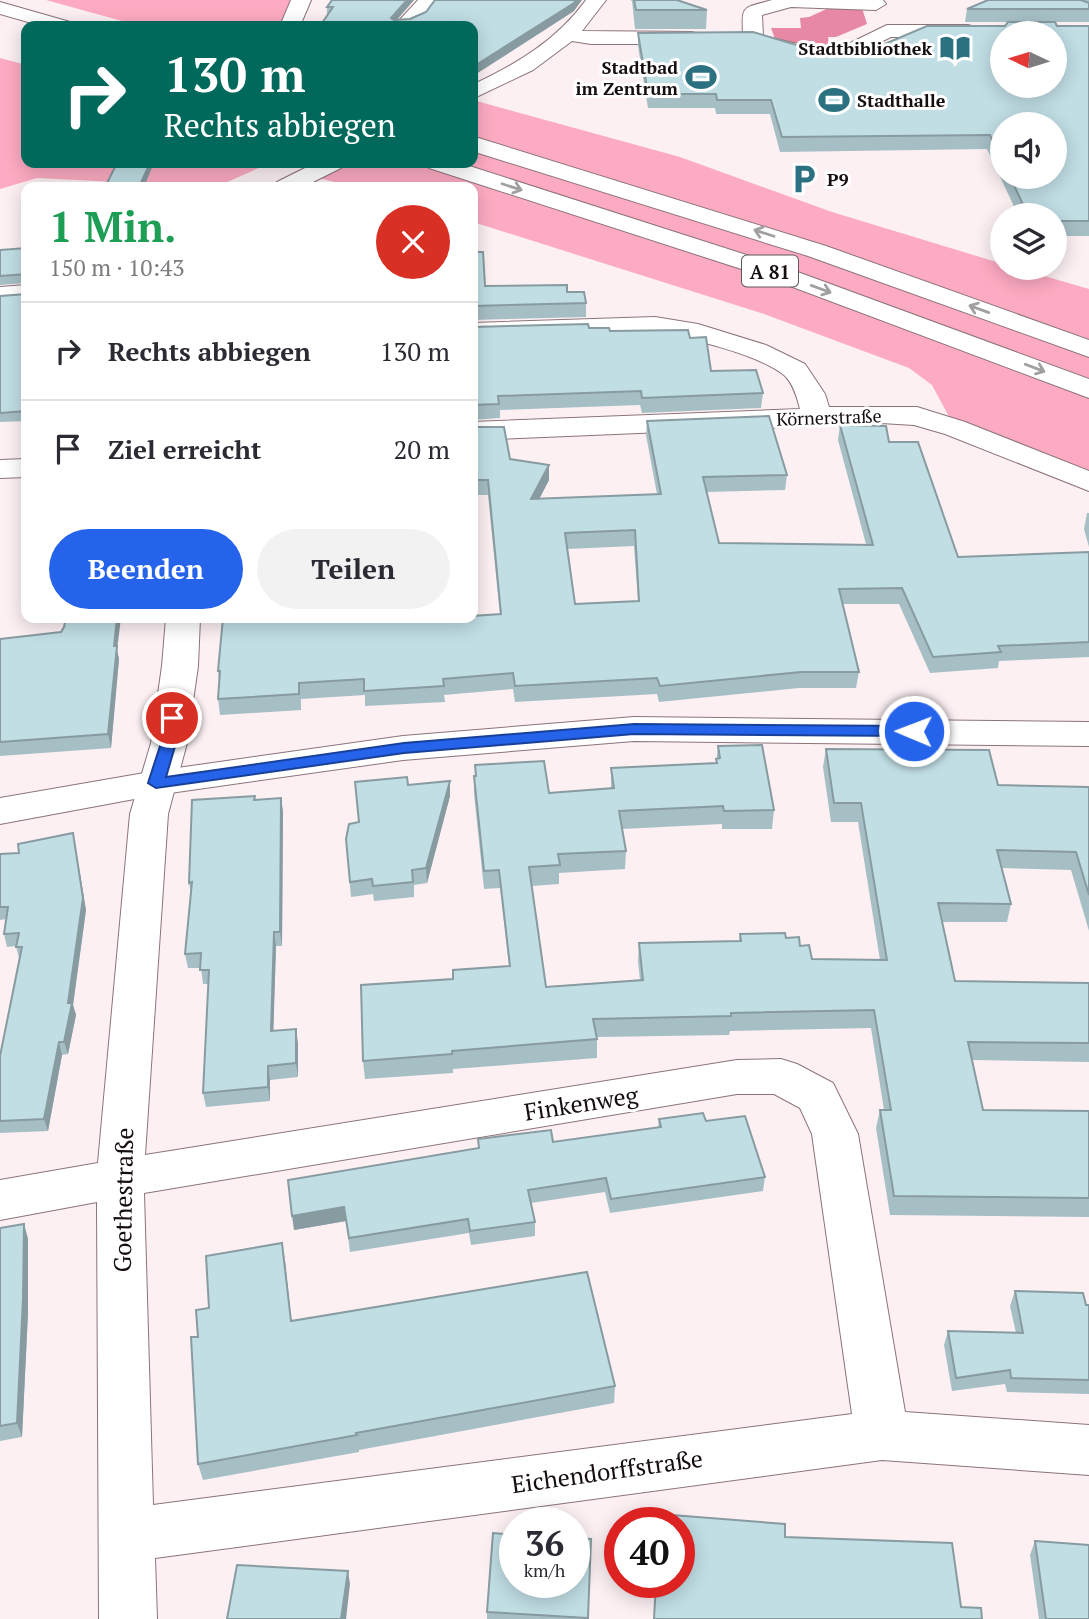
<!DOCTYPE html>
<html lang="de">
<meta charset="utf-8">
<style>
:root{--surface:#fff;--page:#f2f2f3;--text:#2b2b33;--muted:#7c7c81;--line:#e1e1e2;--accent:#2563eb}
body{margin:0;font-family:"PT Serif",serif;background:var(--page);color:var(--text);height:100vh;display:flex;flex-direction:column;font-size:26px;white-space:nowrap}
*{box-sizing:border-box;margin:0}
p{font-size:23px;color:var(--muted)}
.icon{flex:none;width:38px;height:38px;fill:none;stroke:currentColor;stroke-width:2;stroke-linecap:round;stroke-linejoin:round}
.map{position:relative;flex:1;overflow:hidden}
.side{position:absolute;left:21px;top:182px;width:457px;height:441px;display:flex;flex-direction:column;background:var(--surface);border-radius:14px;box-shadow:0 4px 18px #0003}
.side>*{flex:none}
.banner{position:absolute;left:21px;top:21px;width:457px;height:147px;border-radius:14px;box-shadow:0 4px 18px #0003;background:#00695c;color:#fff;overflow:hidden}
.needle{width:46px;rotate:274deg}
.buttons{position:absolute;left:990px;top:21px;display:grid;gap:14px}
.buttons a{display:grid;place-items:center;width:77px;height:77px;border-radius:50%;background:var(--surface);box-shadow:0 4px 18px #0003;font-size:35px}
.speed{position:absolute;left:499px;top:1507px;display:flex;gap:14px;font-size:35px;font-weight:700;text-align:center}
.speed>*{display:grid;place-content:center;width:91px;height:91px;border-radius:50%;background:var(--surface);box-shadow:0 4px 18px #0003;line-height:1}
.speed small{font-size:18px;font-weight:400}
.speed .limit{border:10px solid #d22;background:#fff;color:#111}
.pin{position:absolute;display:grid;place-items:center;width:60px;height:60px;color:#fff;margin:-30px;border:4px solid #fff;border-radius:50%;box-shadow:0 2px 7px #0007}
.me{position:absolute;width:77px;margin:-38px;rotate:271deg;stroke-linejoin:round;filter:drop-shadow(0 0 5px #0008)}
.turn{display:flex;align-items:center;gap:24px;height:147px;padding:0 28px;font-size:32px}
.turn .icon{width:91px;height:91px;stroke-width:2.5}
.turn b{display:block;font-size:49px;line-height:60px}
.round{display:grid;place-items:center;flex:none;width:74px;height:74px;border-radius:37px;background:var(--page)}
.head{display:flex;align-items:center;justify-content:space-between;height:119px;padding:0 28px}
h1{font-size:42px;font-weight:700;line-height:52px;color:#1e9e55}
.cta{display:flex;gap:14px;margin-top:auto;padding:14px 28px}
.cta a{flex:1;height:80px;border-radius:42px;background:var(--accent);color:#fff;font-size:28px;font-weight:700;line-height:80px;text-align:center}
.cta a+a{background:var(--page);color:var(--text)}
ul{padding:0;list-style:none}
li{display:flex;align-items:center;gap:21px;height:98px;padding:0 28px;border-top:2px solid var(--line)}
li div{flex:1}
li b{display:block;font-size:26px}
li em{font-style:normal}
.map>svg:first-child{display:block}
.green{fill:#fdabc2}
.water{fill:#e788a5}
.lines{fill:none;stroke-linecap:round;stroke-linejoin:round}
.street-casing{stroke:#8c737a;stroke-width:2}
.secondary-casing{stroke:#8c737a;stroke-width:2}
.highway-casing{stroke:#8c737a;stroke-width:2}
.street{fill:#fff;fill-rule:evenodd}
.secondary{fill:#fff;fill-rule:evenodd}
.highway{fill:#fff;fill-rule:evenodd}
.wall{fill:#a6bfc5;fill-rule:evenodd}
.shaded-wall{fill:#879ba0}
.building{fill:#c1dee5;stroke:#879ba0;stroke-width:2;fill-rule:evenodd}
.oneway{stroke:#a29fa0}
.route{fill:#2563eb;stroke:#184099;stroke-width:2}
.labels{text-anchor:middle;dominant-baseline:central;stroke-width:6;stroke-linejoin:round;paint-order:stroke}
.far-poi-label{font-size:18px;font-weight:bold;fill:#170e11;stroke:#fff;text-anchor:end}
.far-street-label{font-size:18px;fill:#170e11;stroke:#fff}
.shield{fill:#fff;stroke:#5d5658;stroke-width:2}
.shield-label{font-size:19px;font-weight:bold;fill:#170e11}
.near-street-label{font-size:24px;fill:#170e11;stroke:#fff}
</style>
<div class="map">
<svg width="1089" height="1619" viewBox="0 0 1089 1619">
<rect width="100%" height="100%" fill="#fcf0f3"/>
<path class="green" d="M46 0H301L290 26H140Z
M0 58 26 65V163H270L216 187 37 178 0 189Z
M473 100 680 157 832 212 1003 264V268H1017L1089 289V482L955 428 932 385 909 368 761 313 473 222 472 187H353L308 175 333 163H472Z"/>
<path class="water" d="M831 7 862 8 867 24 836 37H828L830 49H808L775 39 771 28H801L800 18 809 17Z"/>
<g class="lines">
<g class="street-casing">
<path id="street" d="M291 0H311L300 26H280Z
M418 0H438C424 23 421 26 394 26Z
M586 0H606L582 31 692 32 699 34 702 38 699 42 692 44H591L572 41 533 70 472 99V85C517 64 557 40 586 0Z
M772 0H883L886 4 876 10 791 7 762 15 763 36 802 45H846L887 25H968L975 27 978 31 975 35 968 37H891L850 57H802L758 46 743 37C742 4 741 9 772 0Z
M315 163H345L341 168 303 187H273L277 182Z
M26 285V301L0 303V287Z
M655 317 698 324 766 345 805 364 825 394 829 407H917L965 422 1089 471V491L945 434 914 425 881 423 472 440V422L800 409C797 397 793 383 784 375 755 353 690 338 655 333L472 339V323Z
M26 459V477L0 478V460Z
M166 618H200L198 666 187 743 168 814 145 1155 737 1060 781 1059 797 1064 833 1083 858 1134 905 1412 1089 1425V1475L882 1460 155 1558 157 1619H99L97 1202 0 1220V1180L98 1163 130 814 151 743 162 666ZM737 1094H774L800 1108 812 1134 852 1414 153 1505 144 1193Z"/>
</g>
<g class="secondary-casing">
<path id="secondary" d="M634 717 1089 722V746L634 741 403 760 156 795 0 824V798L156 771 403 736Z"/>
</g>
<g class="highway-casing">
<path id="highway" d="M0 2 70 22 73 26H42L0 14Z
M472 136 826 246 1089 340V357L808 256 472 151Z
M425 163H460L784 267 1089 379V398L766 277 429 168Z"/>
</g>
<use href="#street" class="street"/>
<use href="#secondary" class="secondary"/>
<use href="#highway" class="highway"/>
</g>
<path class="wall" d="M332 0H414L397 20 574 11 476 74 472 73V26L327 15V7Z
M630 0H689H677L707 10 706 29H635L632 1Z
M988 0H1089V22H1055L1057 26H1089V236H1055V215H1018L987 149 780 152 770 114H716L715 108H648L638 46V33L820 52H866L1005 26 1008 22H965L967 9ZM1003 124 1055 177H1003Z
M26 248V421L0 422V296L26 294V283L0 285V250Z
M472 252 485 286 567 292 586 303V317L472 320Z
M472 327 589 328 690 338 711 371 763 393 761 408 642 413 640 405 500 410V418L472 420Z
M647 421 787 475 785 490 706 492 719 543 866 544 838 440 840 425 889 442 958 557 1089 552V657L999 661 998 668 930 673 899 604H843L859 672 856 688H799L659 702 657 694 515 702 513 689 444 695 445 702 365 706V695L301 699V710L220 715 218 699 219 681 218 671 472 618 500 615 488 495H477L472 470V427L510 459 549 480 539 499 657 494 646 435ZM634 546 638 601 575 604 567 549Z
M26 487V513H25L23 503Z
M1087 513H1089V547L1084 529Z
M0 639 117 650 119 659 111 748 0 756Z
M718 746 774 810 772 829H722V824L622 829 626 851 625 869 559 873V884L532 886 546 987 640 980 638 961 639 943 739 941 740 934 786 938 800 946 812 959 880 960 858 822H831L823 767 826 749 998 785 1089 787V931L1071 870 1002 868 1011 904 1007 922H942L955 981 1089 983V1062L972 1060 983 1110 1089 1111V1217L890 1215 876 1128 880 1110H884L871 1028 730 1031 729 1035 597 1037V1058L453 1069V1073L365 1079 363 1061 453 979 509 966 500 888 484 889 474 794V776H476L475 765 549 793 611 788V768L716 763Z
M450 781V796L427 883 414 885V897L374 901 373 894 351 897 346 839 359 822 408 785Z
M255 796V800L281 798 283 812 282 946H276L273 1031 298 1043V1077L270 1080V1101L206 1107 203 1093 209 984H203L201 968H188L185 954 191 893 189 883Z
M73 833 86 910 73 1005 76 1015 68 1054 62 1055 48 1131 0 1133V1056L19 958 16 946 7 947 4 934 6 919 0 920V854L19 853Z
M659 1119 706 1121 765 1177 763 1191 610 1213 605 1192 531 1203 535 1222V1236L471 1245 469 1233 350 1252 346 1221 294 1230 478 1148V1139L553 1142 658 1128Z
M24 1224 28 1239V1313L22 1437 0 1441V1228Z
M285 1261 291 1321 615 1386 614 1403 359 1450V1452L203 1480 198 1464V1337L209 1308Z
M1015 1291 1089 1305V1394L1007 1392 1005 1384 952 1391 944 1345 948 1331 1016 1333 1010 1306Z
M591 1539 588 1619H487V1612Z
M1035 1541 1089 1619H1039L1030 1555Z"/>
<path class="shaded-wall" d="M407 0H414L391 26V18Z
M576 0H582L574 11 476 74V65Z
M150 163H154L144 187H139Z
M549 465V480L531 515V499Z
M117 618H121L117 650 119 659 111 748 108 734 114 646Z
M450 781V796L427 883 426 868Z
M281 798 283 812 282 946 280 932Z
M73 833 86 910 73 1005 76 1015 68 1054 64 1042Z
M274 932 276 946 273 1045 271 1031Z
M296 1029 298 1043V1077L296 1063Z
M59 1042 62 1055 48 1131 44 1119Z
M268 1066 270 1080V1101L268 1087Z
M344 1207 346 1221 294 1230 292 1216Z
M24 1224 28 1239V1313L22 1437 17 1423Z
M282 1243 285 1261 293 1338 291 1321Z
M348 1571 350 1584 346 1619H341Z"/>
<path class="building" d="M332 0H407L391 18 394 20 410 19 426 12 435 0H576L574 3 476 65H472V26H320L333 7H327Z
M634 0H677L707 10H636Z
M988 0H1081L1089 3V9H967Z
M1008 22H1055L1057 26H1089V221H1055V215H1028L1010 177H1055V124H1003V162L990 135 782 137 771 100H717L716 94H648L638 33 753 32 820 52H866L927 26H1005ZM1003 33H1055V86H1003Z
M117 163H150L139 187H105Z
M26 248V411L0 413V296L26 294V274L0 276V250Z
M472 252H483L485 286 567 285V292H584L586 303 472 306Z
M588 324 589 328H609L610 331 688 330 690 338 706 337 711 371 756 370 763 393 642 398 641 391 498 396 499 404 472 405V327Z
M769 416 787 475 703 477 719 543 873 545 840 425 886 426 889 442H918L958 557 1089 552V642L998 646 1001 652 933 657 902 588 839 589 859 672H801L660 686 657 678 515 686 513 673 443 679 444 686 364 691V679L299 683V694L218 699 220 671H218L223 618H472V616L501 614 488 480H476L472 458V427H504L510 459 549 465 531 499 661 494 647 421ZM635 530 639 601 575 604 565 533Z
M26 487V503H23Z
M66 618H117L114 646H117L108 734 0 742V639L61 632 64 627Z
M762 745 774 810 724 811 723 806 619 811 626 851 558 854 560 865 529 867 546 987 643 980 639 943 741 941 740 934 785 933 786 938 799 937 800 946 809 945 812 959 887 960 861 803H834L826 749 989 750 998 785 1089 787V895L1076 852 997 850 1011 904 938 903 955 981 1089 983V1043L968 1042 983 1110 1089 1111V1198L894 1196 880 1110H891L874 1010 731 1013V1016L593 1019 597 1039 452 1051V1054L363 1061 361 985 453 979V970L510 966 499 870 484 871 474 776H476L475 765 544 761 549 793 614 788 611 768 717 763 716 759 720 758 718 746Z
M407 777 408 785 450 781 426 868 412 870 413 882 373 886 372 879 350 882 346 839 349 824 359 822 355 782Z
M255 796 254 800 281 798 280 932H274L271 1031 296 1029V1063L268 1066V1087L203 1093 209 970H200L201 953 185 954 192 882 189 883 192 800Z
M73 833 83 898 68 1003H72L64 1042H59L44 1119 0 1121V1056L22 947H16L19 933 4 934 8 907H0V854L19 853 18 844Z
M703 1113 706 1121 745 1116 765 1177 611 1199 606 1178 528 1190 535 1222 470 1231 468 1219 349 1238 344 1207 292 1216 288 1180 479 1148 478 1139 551 1130 553 1142 661 1127 659 1119Z
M24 1224 23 1299 17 1423 0 1426V1228Z
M282 1243 291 1321 587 1272 615 1386 356 1433 357 1435 198 1464 191 1337H198L196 1310 209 1308 206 1256Z
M1015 1291 1083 1293 1086 1305H1089V1380L1011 1378 1010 1370 956 1378 948 1331 1023 1333Z
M659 1514 785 1524V1537L952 1543 961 1607 981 1608 982 1619H654L656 1582H679V1522H658Z
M493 1533 514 1535V1582H574V1538L591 1539 588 1618 487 1612Z
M1035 1541 1089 1545V1619H1046Z
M237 1565 348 1571 341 1619H227Z"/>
<defs><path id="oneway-shaft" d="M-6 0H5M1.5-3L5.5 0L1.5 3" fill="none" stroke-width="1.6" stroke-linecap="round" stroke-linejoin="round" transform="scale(1.75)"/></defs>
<g class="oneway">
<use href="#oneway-shaft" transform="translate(512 187) rotate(18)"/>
<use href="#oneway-shaft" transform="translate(764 233) rotate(-162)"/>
<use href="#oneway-shaft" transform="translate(821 289) rotate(20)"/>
<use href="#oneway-shaft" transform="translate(979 309) rotate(-160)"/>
<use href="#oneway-shaft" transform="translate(1035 368) rotate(21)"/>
</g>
<path class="route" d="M172 713 180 718 176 743 166 777 404 743 634 724 914 726 922 731 914 736 634 734 404 753 156 788 148 783 161 743 165 718Z"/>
<defs>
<g id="library-bare" transform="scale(2.415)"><path d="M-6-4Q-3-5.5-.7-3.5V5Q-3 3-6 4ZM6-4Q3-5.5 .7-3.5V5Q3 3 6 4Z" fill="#2b717f" stroke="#fff" stroke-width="2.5" paint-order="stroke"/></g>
<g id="stadium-bare" transform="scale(2.415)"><path d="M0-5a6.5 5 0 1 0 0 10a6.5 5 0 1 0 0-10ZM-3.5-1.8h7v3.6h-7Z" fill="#2b717f" stroke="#fff" stroke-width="2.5" paint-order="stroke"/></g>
<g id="parking-bare" transform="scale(2.415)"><path d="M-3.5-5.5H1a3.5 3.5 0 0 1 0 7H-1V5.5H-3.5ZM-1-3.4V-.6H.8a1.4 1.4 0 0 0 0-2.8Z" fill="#2b717f" stroke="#fff" stroke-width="2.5" paint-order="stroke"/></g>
</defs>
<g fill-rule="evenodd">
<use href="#library-bare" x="955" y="48"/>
<use href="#stadium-bare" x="701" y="77"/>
<use href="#stadium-bare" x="834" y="100"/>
<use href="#parking-bare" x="804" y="179"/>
</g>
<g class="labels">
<g class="far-poi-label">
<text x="932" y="48">Stadtbibliothek</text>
<text x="678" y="67">Stadtbad<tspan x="678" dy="21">im Zentrum</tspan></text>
<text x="857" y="100" text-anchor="start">Stadthalle</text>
<text x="827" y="179" text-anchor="start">P9</text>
</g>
<g class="far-street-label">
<text transform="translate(829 417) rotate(-2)">Körnerstraße</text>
</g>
<rect class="shield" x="742" y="255.5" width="56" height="31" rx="5"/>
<g class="shield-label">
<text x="770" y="271">A 81</text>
</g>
<g class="near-street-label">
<text transform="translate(581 1103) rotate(-9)">Finkenweg</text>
<text transform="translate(123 1200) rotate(-89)">Goethestraße</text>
<text transform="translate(607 1471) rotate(-8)">Eichendorffstraße</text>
</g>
</g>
</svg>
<div class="buttons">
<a><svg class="needle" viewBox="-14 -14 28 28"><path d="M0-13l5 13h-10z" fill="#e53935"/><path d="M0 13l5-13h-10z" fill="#7c7c81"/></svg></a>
<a><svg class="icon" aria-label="sound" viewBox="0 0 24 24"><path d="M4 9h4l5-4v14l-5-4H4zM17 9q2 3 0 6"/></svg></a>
<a><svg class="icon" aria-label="layers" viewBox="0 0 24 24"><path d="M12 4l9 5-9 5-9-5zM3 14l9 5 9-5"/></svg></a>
</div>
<div class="speed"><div>36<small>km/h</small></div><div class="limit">40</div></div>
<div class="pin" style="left:172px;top:718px;background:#d93025"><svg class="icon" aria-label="arrive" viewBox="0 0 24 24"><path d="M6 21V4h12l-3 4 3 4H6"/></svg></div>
<svg class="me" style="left:914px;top:731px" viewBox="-20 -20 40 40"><circle r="17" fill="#2563eb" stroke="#fff" stroke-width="3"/><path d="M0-11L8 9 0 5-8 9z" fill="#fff"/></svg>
<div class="banner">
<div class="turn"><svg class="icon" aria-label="right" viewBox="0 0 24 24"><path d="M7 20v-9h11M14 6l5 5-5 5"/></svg><div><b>130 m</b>Rechts abbiegen</div></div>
</div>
<section class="side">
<div class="head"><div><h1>1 Min.</h1><p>150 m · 10:43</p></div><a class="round" style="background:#d93025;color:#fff"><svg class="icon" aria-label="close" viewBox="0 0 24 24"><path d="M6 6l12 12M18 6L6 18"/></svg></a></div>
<ul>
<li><svg class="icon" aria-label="right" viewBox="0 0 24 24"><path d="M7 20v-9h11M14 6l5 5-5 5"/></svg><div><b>Rechts abbiegen</b></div><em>130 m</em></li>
<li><svg class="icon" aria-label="arrive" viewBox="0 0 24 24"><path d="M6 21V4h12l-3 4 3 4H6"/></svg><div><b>Ziel erreicht</b></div><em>20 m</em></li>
</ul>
<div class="cta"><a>Beenden</a><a>Teilen</a></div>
</section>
</div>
